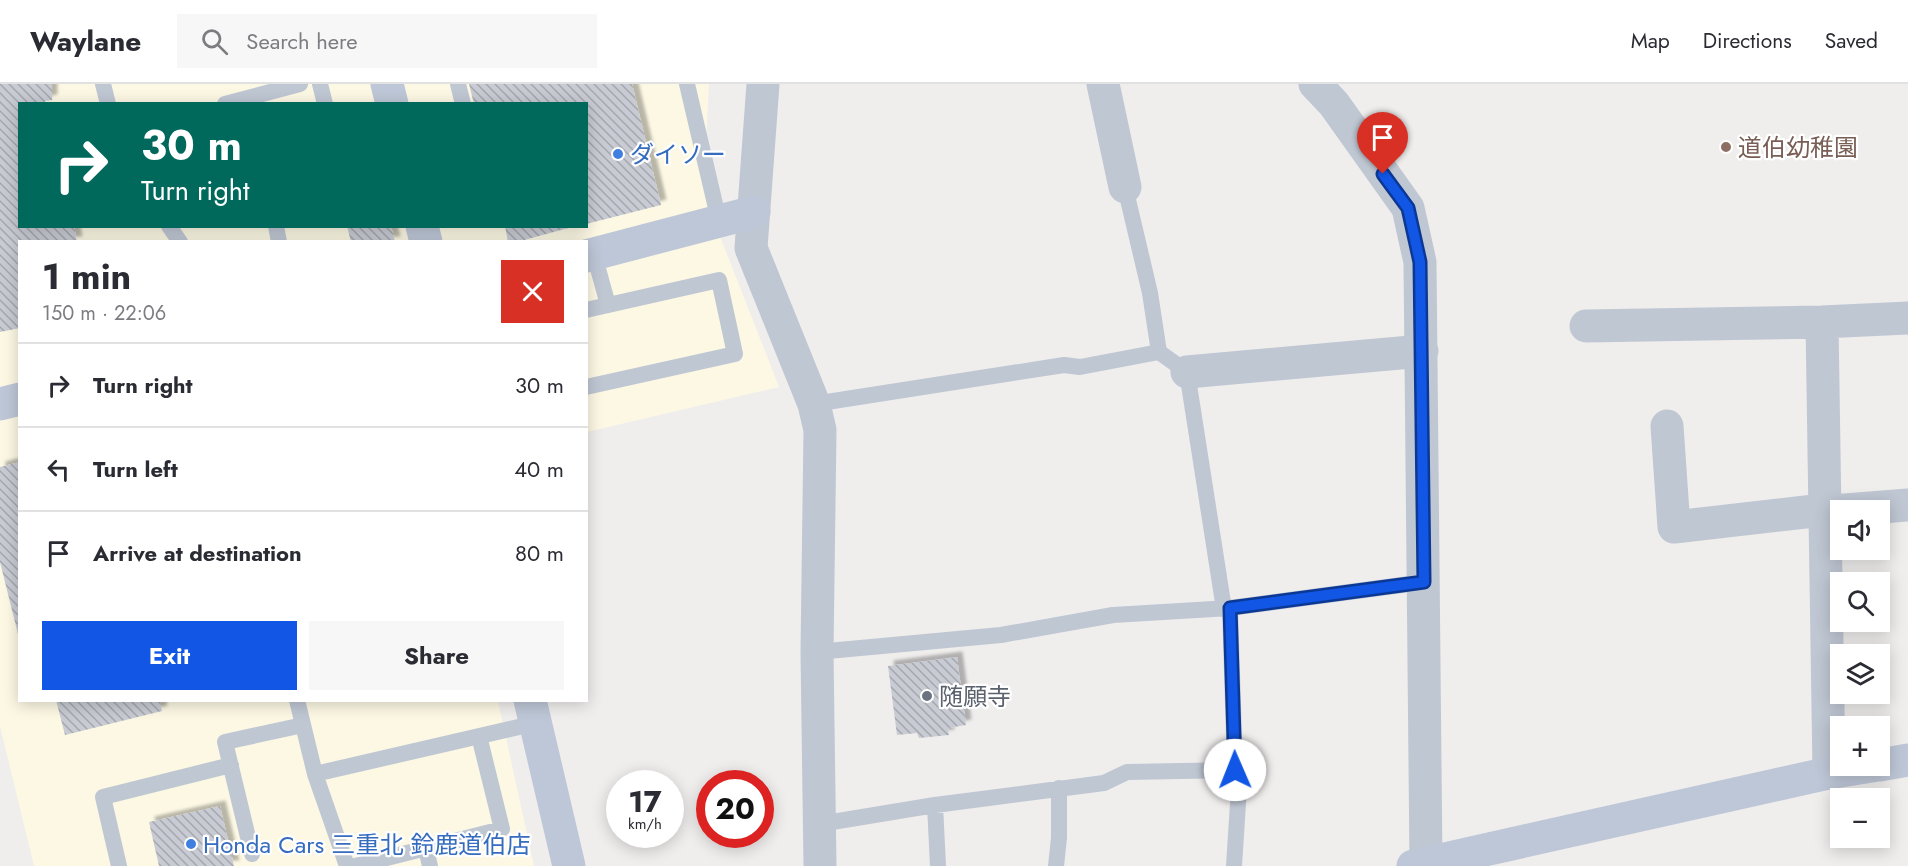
<!DOCTYPE html>
<meta charset="utf-8">
<style>
:root{--surface:#fff;--page:#f7f7f7;--text:#2b2b33;--muted:#7c7c81;--line:#e1e1e2;--accent:#1256e5}
body{margin:0;font-family:Jost,"Noto Sans JP",sans-serif;background:var(--page);color:var(--text);height:100vh;display:flex;flex-direction:column;font-size:22px;white-space:nowrap}
*{box-sizing:border-box;margin:0}
p{font-size:20px;color:var(--muted)}
.icon{flex:none;width:33px;height:33px;fill:none;stroke:currentColor;stroke-width:2;stroke-linecap:round;stroke-linejoin:round}
.map{position:relative;flex:1;overflow:hidden}
.details{position:absolute;left:18px;top:156px;width:570px;height:462px;display:flex;flex-direction:column;background:var(--surface);border-radius:0px;box-shadow:0 3px 15px #0003}
.details>*{flex:none}
.hud{position:absolute;left:18px;top:18px;width:570px;height:126px;border-radius:0px;box-shadow:0 3px 15px #0003;background:#00695c;color:#fff;overflow:hidden}
.tools{position:absolute;left:1830px;top:416px;display:grid;gap:12px}
.tools a{display:grid;place-items:center;width:60px;height:60px;border-radius:0px;background:var(--surface);box-shadow:0 3px 15px #0003;font-size:30px}
.speed{position:absolute;left:606px;top:686px;display:flex;gap:12px;font-size:30px;font-weight:700;text-align:center}
.speed>*{display:grid;place-content:center;width:78px;height:78px;border-radius:50%;background:var(--surface);box-shadow:0 3px 15px #0003;line-height:1}
.speed small{font-size:15px;font-weight:400}
.speed .limit{border:9px solid #d22;background:#fff;color:#111}
.pin{position:absolute;display:grid;place-items:center;width:51px;height:51px;color:#fff;margin:-62px -26px;border-radius:50% 50% 50% 0;rotate:-45deg;box-shadow:0 0 6px #0007}
.pin .icon{rotate:45deg}
.me{position:absolute;width:66px;margin:-33px;rotate:359deg;stroke-linejoin:round;filter:drop-shadow(0 0 4px #0008)}
.turn{display:flex;align-items:center;gap:21px;height:126px;padding:0 24px;font-size:27px}
.turn .icon{width:78px;height:78px;stroke-width:2.5}
.turn b{display:block;font-size:42px;line-height:51px}
.round{display:grid;place-items:center;flex:none;width:63px;height:63px;border-radius:0px;background:var(--page)}
.summary{display:flex;align-items:center;justify-content:space-between;height:102px;padding:0 24px}
h1{font-size:36px;font-weight:700;line-height:45px}
.button{display:flex;gap:12px;margin-top:auto;padding:12px 24px}
.button a{flex:1;height:69px;border-radius:0px;background:var(--accent);color:#fff;font-size:24px;font-weight:700;line-height:69px;text-align:center}
.button a+a{background:var(--page);color:var(--text)}
ul{padding:0;list-style:none}
li{display:flex;align-items:center;gap:18px;height:84px;padding:0 24px;border-top:2px solid var(--line)}
li div{flex:1}
li b{display:block;font-size:22px}
li em{font-style:normal}
header{display:flex;align-items:center;gap:36px;box-sizing:border-box;height:84px;padding:0 30px;background:var(--surface);border-bottom:2px solid var(--line)}
header strong{font-size:28px}
nav{display:flex;gap:33px;margin-inline-start:auto;font-size:21px}
.search{width:420px;height:54px;background:var(--page);display:flex;align-items:center;gap:15px;box-sizing:border-box;padding:0 21px;border-radius:0px;color:var(--muted);font-size:22px}
.map>svg:first-child{display:block}
.commercial{fill:#fcf8e4;fill-rule:evenodd}
.building{fill:url(#building-back-hatch);filter:url(#shadow)}
.lines{fill:none;stroke-linecap:round;stroke-linejoin:round}
.lane{stroke:#bfc7d3;stroke-width:16}
.street{stroke:#bfc7d3;stroke-width:33}
.secondary{stroke:#bec7d7;stroke-width:33}
.route-casing{stroke:#0c3895;stroke-width:15}
.route{stroke:#1256e5;stroke-width:10}
.education-dot{fill:#8d6e63;stroke:#fff;stroke-width:2}
.shop-dot{fill:#3f7fe0;stroke:#fff;stroke-width:2}
.worship-dot{fill:#6b7280;stroke:#fff;stroke-width:2}
.labels{text-anchor:middle;dominant-baseline:central;stroke-width:4.5;stroke-linejoin:round;paint-order:stroke}
.education-label{font-size:24px;fill:#785e54;stroke:#fff;text-anchor:start}
.shop-label{font-size:24px;fill:#366cbe;stroke:#fff;text-anchor:start}
.worship-label{font-size:24px;fill:#5b616d;stroke:#fff;text-anchor:start}
</style>
<header>
<strong>Waylane</strong>
<div class="search"><svg class="icon" aria-label="search" viewBox="0 0 24 24"><circle cx="10" cy="10" r="6"/><path d="M15 15l6 6"/></svg>Search here</div>
<nav><a>Map</a><a>Directions</a><a>Saved</a></nav>
</header>
<div class="map">
<svg width="1908" height="782" viewBox="0 0 1908 782">
<defs>
<pattern id="building-back-hatch" width="6" height="6" patternUnits="userSpaceOnUse" patternTransform="scale(1.5)"><rect width="6" height="6" fill="#c8cbd3"/><path d="M-1 5l2 2M0 0l6 6M5-1l2 2" fill="none" stroke="#a4a7ae"/></pattern>
<filter id="shadow"><feDropShadow dx="5.5" dy="-5.5" stdDeviation="1.5" flood-color="#0004"/></filter>
</defs>
<rect width="100%" height="100%" fill="#f0eded"/>
<path class="commercial" d="M0 0H709L704 98 716 142 779 303 587 348 586 158H20V616L498 617 534 782H34L0 642ZM20 20H586V142H20Z"/>
<path class="building" d="M0 0H52V16L45 17 46 20H20V142H74L77 158H20V244L0 248Z
M469 0H632L661 121 586 140V20H474Z
M347 142H391L395 158H351Z
M505 142H572V143L517 158H508Z
M20 378V554H19L0 478V383Z
M957 573 966 641 948 644 949 651 919 654 917 649 897 651 888 582Z
M56 616H160L162 627 65 651Z
M220 722 234 782H159L149 738Z"/>
<g class="lines">
<path class="lane" d="M103 0 108 20
M320 0 325 20
M458 0 463 20
M687 0 719 137
M225 20 300 0
M1125 103 1150 209 1159 268 1187 288 1224 525
M169 142 180 158
M276 142 279 158
M594 170 608 221
M586 226 719 196 735 270 586 303
M814 320 1064 281 1080 283 1159 268
M1230 524 1235 686 1240 688 1234 782
M817 568 1001 551 1113 531 1230 524 1424 498
M297 616 315 690 347 782
M315 690 536 639
M935 721 938 782
M820 740 935 721 1104 699 1127 688 1235 686
M426 765 430 782
M252 770 225 658 303 641
M119 782 103 713 231 681
M355 782 502 745 479 652
M1056 782 1059 754V704"/>
<path class="street" d="M763 0 751 164 814 320 820 346 817 568 820 782
M1103 0 1125 103
M1315 0 1334 20 1408 124 1420 178 1426 780
M1822 238 1829 689
M1586 242 1822 238 1908 234
M1187 288 1422 267
M1667 342 1674 443 1814 427 1840 426
M1845 426 1908 421"/>
<path class="secondary" d="M387 0 392 20
M422 142 426 158
M586 172 754 128
M0 320 20 315
M530 616 569 782
M1880 681 1908 676
M1413 782 1829 689 1878 681"/>
</g>
<g class="lines">
<g class="route-casing">
<path id="route" d="M1235 686 1230 524 1424 498 1420 178 1408 124 1383 90"/>
</g>
<use href="#route" class="route"/>
</g>
<circle class="education-dot" cx="1726" cy="63" r="6"/>
<g class="shop-dot">
<circle cx="618" cy="70" r="6"/>
<circle cx="191" cy="760" r="6"/>
</g>
<circle class="worship-dot" cx="927" cy="612" r="6"/>
<g class="labels">
<g class="education-label">
<text x="1738" y="63">道伯幼稚園</text>
</g>
<g class="shop-label">
<text x="630" y="70">ダイソー</text>
<text x="203" y="760">Honda Cars 三重北 鈴鹿道伯店</text>
</g>
<g class="worship-label">
<text x="939" y="612">随願寺</text>
</g>
</g>
</svg>
<div class="tools">
<a><svg class="icon" aria-label="sound" viewBox="0 0 24 24"><path d="M4 9h4l5-4v14l-5-4H4zM17 9q2 3 0 6"/></svg></a>
<a><svg class="icon" aria-label="search" viewBox="0 0 24 24"><circle cx="10" cy="10" r="6"/><path d="M15 15l6 6"/></svg></a>
<a><svg class="icon" aria-label="layers" viewBox="0 0 24 24"><path d="M12 4l9 5-9 5-9-5zM3 14l9 5 9-5"/></svg></a>
<a>+</a>
<a>−</a>
</div>
<div class="speed"><div>17<small>km/h</small></div><div class="limit">20</div></div>
<div class="pin" style="left:1383px;top:90px;background:#d93025"><svg class="icon" aria-label="arrive" viewBox="0 0 24 24"><path d="M6 21V4h12l-3 4 3 4H6"/></svg></div>
<svg class="me" style="left:1235px;top:686px" viewBox="-20 -20 40 40"><circle r="19" fill="#fff"/><path d="M0-13L10 11 0 6-10 11z" fill="#1256e5"/></svg>
<div class="hud">
<div class="turn"><svg class="icon" aria-label="right" viewBox="0 0 24 24"><path d="M7 20v-9h11M14 6l5 5-5 5"/></svg><div><b>30 m</b>Turn right</div></div>
</div>
<section class="details">
<div class="summary"><div><h1>1 min</h1><p>150 m · 22:06</p></div><a class="round" style="background:#d93025;color:#fff"><svg class="icon" aria-label="close" viewBox="0 0 24 24"><path d="M6 6l12 12M18 6L6 18"/></svg></a></div>
<ul>
<li><svg class="icon" aria-label="right" viewBox="0 0 24 24"><path d="M7 20v-9h11M14 6l5 5-5 5"/></svg><div><b>Turn right</b></div><em>30 m</em></li>
<li><svg class="icon" aria-label="left" viewBox="0 0 24 24"><path d="M17 20v-9H6M10 6l-5 5 5 5"/></svg><div><b>Turn left</b></div><em>40 m</em></li>
<li><svg class="icon" aria-label="arrive" viewBox="0 0 24 24"><path d="M6 21V4h12l-3 4 3 4H6"/></svg><div><b>Arrive at destination</b></div><em>80 m</em></li>
</ul>
<div class="button"><a>Exit</a><a>Share</a></div>
</section>
</div>
